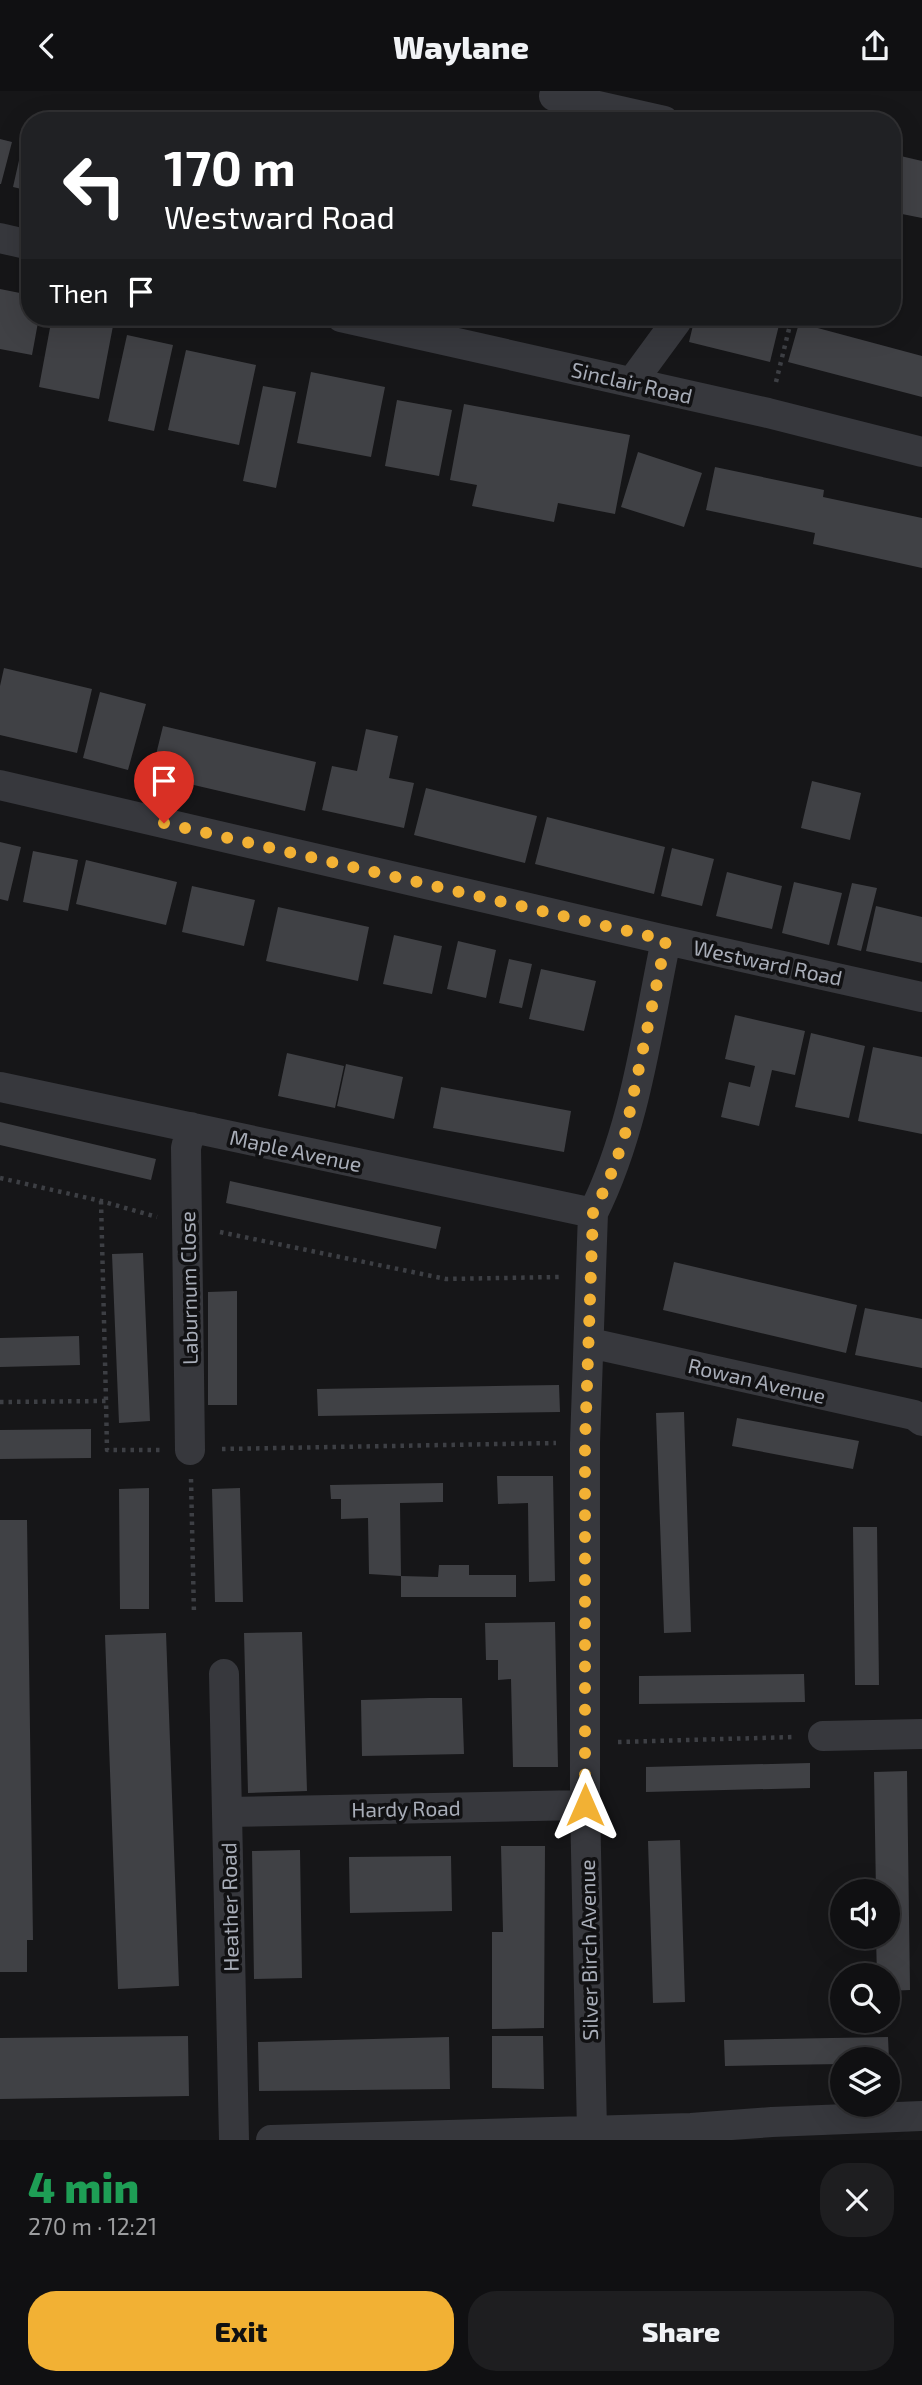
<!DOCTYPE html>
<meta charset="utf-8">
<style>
:root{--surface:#101012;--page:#1e1e20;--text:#f1f3f6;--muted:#9c9d9f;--line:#303032;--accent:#f2b134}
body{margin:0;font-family:"Exo 2",sans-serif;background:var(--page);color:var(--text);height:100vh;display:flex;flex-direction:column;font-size:26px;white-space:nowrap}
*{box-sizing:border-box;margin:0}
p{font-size:23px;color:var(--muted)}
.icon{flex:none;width:38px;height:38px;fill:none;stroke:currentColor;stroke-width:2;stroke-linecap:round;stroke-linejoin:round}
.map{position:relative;height:2049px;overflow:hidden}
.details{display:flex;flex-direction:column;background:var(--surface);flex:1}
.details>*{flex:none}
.top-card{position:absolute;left:21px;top:21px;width:880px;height:214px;border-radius:28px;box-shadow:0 7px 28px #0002,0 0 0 2px var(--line);background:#202124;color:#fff;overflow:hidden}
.tools{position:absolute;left:830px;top:1788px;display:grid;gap:14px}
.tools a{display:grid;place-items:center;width:70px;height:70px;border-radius:50%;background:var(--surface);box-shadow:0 7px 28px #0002,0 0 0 2px var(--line);font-size:35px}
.pin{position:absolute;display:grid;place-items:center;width:60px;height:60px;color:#fff;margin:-72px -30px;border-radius:50% 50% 50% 0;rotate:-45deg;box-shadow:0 0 7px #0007}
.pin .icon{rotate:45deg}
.me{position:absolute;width:77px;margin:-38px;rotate:0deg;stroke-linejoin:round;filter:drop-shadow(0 0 5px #0008)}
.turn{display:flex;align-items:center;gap:24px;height:147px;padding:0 28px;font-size:32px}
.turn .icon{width:91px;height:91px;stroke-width:2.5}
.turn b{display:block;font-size:49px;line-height:60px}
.then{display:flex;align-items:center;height:66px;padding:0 28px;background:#0003;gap:14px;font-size:26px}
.round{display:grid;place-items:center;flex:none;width:74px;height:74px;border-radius:28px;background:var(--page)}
.head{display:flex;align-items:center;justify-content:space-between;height:119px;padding:0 28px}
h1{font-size:42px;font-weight:800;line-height:52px;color:#1e9e55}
.primary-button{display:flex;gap:14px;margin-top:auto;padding:14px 28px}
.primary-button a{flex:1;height:80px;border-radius:28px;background:var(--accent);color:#111;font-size:28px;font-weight:800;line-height:80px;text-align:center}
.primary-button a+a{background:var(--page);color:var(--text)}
header{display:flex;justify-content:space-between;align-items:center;height:91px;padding:0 28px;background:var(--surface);font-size:32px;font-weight:800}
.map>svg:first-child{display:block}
.building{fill:#404145}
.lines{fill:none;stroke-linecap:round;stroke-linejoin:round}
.path{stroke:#3d3f44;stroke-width:4.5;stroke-dasharray:3.5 5;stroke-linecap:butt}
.street{stroke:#37383d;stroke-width:30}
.route{stroke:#f2b134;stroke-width:12;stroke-dasharray:0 21.6}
.labels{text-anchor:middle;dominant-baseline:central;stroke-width:7;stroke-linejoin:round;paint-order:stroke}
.street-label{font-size:21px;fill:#a8adb8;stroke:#111113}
</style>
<header><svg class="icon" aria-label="back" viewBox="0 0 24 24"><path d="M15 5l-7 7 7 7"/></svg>Waylane<svg class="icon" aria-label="share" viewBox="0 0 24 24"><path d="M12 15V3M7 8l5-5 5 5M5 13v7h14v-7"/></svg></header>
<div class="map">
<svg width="922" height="2049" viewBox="0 0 922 2049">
<rect width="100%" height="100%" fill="#161618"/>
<path class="building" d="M27 34H30V100L13 96Z
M0 48 12 51 1 93H0Z
M892 63 922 70V127L892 121Z
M0 198 30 204V226H39L32 264 0 258Z
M52 226H66L113 235 99 308 39 296Z
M589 226H627L625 234Z
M695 226H770L769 232 779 234 770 271 689 251Z
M799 232 922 265V306L788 271Z
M127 244 173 254 154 340 108 330Z
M186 259 256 274 239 354 168 339Z
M311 281 385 296 371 366 297 352Z
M263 295 296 301 276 397 243 390Z
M397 309 452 319 439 385 385 375Z
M464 313 630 344 615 423 558 412 554 431 472 415 477 394 450 389Z
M638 361 702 382 684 436 621 416Z
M715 376 824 399 823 406 922 427V477L813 453 815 442 706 419Z
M4 577 92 598 77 662 0 644V595Z
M100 601 146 613 128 679 83 667Z
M163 635 316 671 305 720 151 684Z
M366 638 398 645 389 687 414 692 404 737 322 719 332 675 357 680Z
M812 690 861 702 850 749 801 737Z
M426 697 537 725 525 772 414 744Z
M547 726 665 756 654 803 535 773Z
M0 751 21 756 8 810 0 808Z
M672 757 714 768 702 815 661 805Z
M33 760 78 769 68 820 23 811Z
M86 769 177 791 166 834 76 813Z
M727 781 782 795 772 838 716 825Z
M794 791 842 802 829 854 782 842Z
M852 792 877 797 861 860 837 854Z
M192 795 255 809 244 855 182 841Z
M876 815 922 826V872L866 860Z
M278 816 369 836 358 890 266 870Z
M394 844 442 855 432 903 383 893Z
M458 850 496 859 486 907 447 898Z
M509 868 532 873 522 917 499 912Z
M541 878 596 890 584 940 529 928Z
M735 924 805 940 795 984 772 979 759 1035 721 1026 729 991 750 996 755 975 725 968Z
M811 942 865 955 849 1027 795 1016Z
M873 956 922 966V1043L858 1030Z
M287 962 344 975 335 1017 278 1005Z
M346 973 403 986 394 1028 337 1015Z
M441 996 571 1020 564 1061 433 1037Z
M0 1031 156 1068 151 1089 0 1054Z
M230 1090 441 1136 436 1158 226 1112Z
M143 1162 150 1330 119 1332 112 1163Z
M674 1171 857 1214 846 1262 663 1219Z
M237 1200V1314H208V1201Z
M865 1217 922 1228V1277L855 1264Z
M79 1245 80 1274 0 1276V1247Z
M559 1294 560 1321 318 1325 317 1298Z
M684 1321 691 1541 664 1542 656 1322Z
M737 1327 859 1350 853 1378 732 1355Z
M91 1338V1367L0 1368V1339Z
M497 1385H553L555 1490 529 1491 528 1412 498 1413Z
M443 1392V1411L400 1412 401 1485 369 1483 368 1427 341 1428V1408H331L330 1394Z
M149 1397V1518H120L119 1398Z
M240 1397 243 1511H215L212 1398Z
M0 1429H27L33 1849H27V1881H0Z
M853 1436H877L879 1594H855Z
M439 1474H469V1484H516V1506H401V1485L438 1486Z
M555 1531 558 1676H513L511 1588 498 1589V1569H486L485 1532Z
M302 1541 307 1700 248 1702 244 1542Z
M166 1542 179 1895 118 1898 105 1544Z
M804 1583 805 1611 639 1613V1585Z
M429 1607H462L464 1663 362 1665 361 1609Z
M810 1672V1697L646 1701V1676Z
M907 1680 910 1899 887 1900V1885H877L876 1846H887V1801H876L874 1681Z
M680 1749 685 1911 653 1912 648 1750Z
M501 1755H545L544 1937 492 1938V1841H503Z
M300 1759 302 1887 254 1888 252 1760Z
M451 1765 452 1820 350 1822 349 1766Z
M188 1945 189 2005 0 2008V1947Z
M492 1945H543L544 1998 492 1997Z
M449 1946 450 1998 259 2000 258 1951Z
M888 1946 889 1969H842V1973L725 1975 724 1949Z"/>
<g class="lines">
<path class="path" d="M776 291 790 234
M0 1087 101 1110 157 1126
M101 1110 106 1310
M220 1141 446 1188 559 1186
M0 1311 106 1310 107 1359H160
M222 1358 556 1352
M191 1388 194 1524
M618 1651 794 1646"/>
<path class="street" d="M554 5 664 30
M0 147 30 154
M341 226 768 322 922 361
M632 291 676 231 678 226
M0 694 666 849 922 906
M0 996 593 1122
M590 1252 914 1324 922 1330
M190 1359 186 1057 191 1036
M224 1583 234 2049
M823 1645 922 1643
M227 1721 585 1714
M592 2040 585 1714V1352L593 1122C635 1038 647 940 666 849
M271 2049 691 2037 772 2031 922 2025"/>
</g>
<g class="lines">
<path class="route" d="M164 732 666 849 624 1048 608 1091 593 1122 585 1352V1714"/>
</g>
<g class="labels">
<g class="street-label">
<text transform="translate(632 291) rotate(13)">Sinclair Road</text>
<text transform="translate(768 871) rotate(12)">Westward Road</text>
<text transform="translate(296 1059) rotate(12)">Maple Avenue</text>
<text transform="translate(188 1197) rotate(-91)">Laburnum Close</text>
<text transform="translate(757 1289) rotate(13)">Rowan Avenue</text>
<text transform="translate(406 1717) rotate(-1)">Hardy Road</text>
<text transform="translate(229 1816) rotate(-91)">Heather Road</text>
<text transform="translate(588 1859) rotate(-91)">Silver Birch Avenue</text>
</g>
</g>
</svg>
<div class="tools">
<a><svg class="icon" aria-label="sound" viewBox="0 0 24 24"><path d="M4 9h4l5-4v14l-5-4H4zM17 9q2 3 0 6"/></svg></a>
<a><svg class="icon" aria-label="search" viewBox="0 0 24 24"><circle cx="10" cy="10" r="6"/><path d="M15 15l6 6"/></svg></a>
<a><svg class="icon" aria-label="layers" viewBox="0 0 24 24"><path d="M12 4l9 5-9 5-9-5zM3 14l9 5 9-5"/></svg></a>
</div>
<div class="pin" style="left:164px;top:732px;background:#d93025"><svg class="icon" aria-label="arrive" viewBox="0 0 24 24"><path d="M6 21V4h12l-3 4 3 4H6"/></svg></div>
<svg class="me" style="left:585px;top:1714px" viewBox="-20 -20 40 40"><path d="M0-17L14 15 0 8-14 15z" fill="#f2b134" stroke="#fff" stroke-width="4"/></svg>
<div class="top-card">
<div class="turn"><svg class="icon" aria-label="left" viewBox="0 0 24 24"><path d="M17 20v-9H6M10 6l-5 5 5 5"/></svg><div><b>170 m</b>Westward Road</div></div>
<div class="then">Then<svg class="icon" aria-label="arrive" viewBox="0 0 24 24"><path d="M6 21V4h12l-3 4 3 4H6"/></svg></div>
</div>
</div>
<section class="details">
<div class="head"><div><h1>4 min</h1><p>270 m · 12:21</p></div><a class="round"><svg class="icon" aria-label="close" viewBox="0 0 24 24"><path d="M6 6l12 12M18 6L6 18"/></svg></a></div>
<div class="primary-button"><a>Exit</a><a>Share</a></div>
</section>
